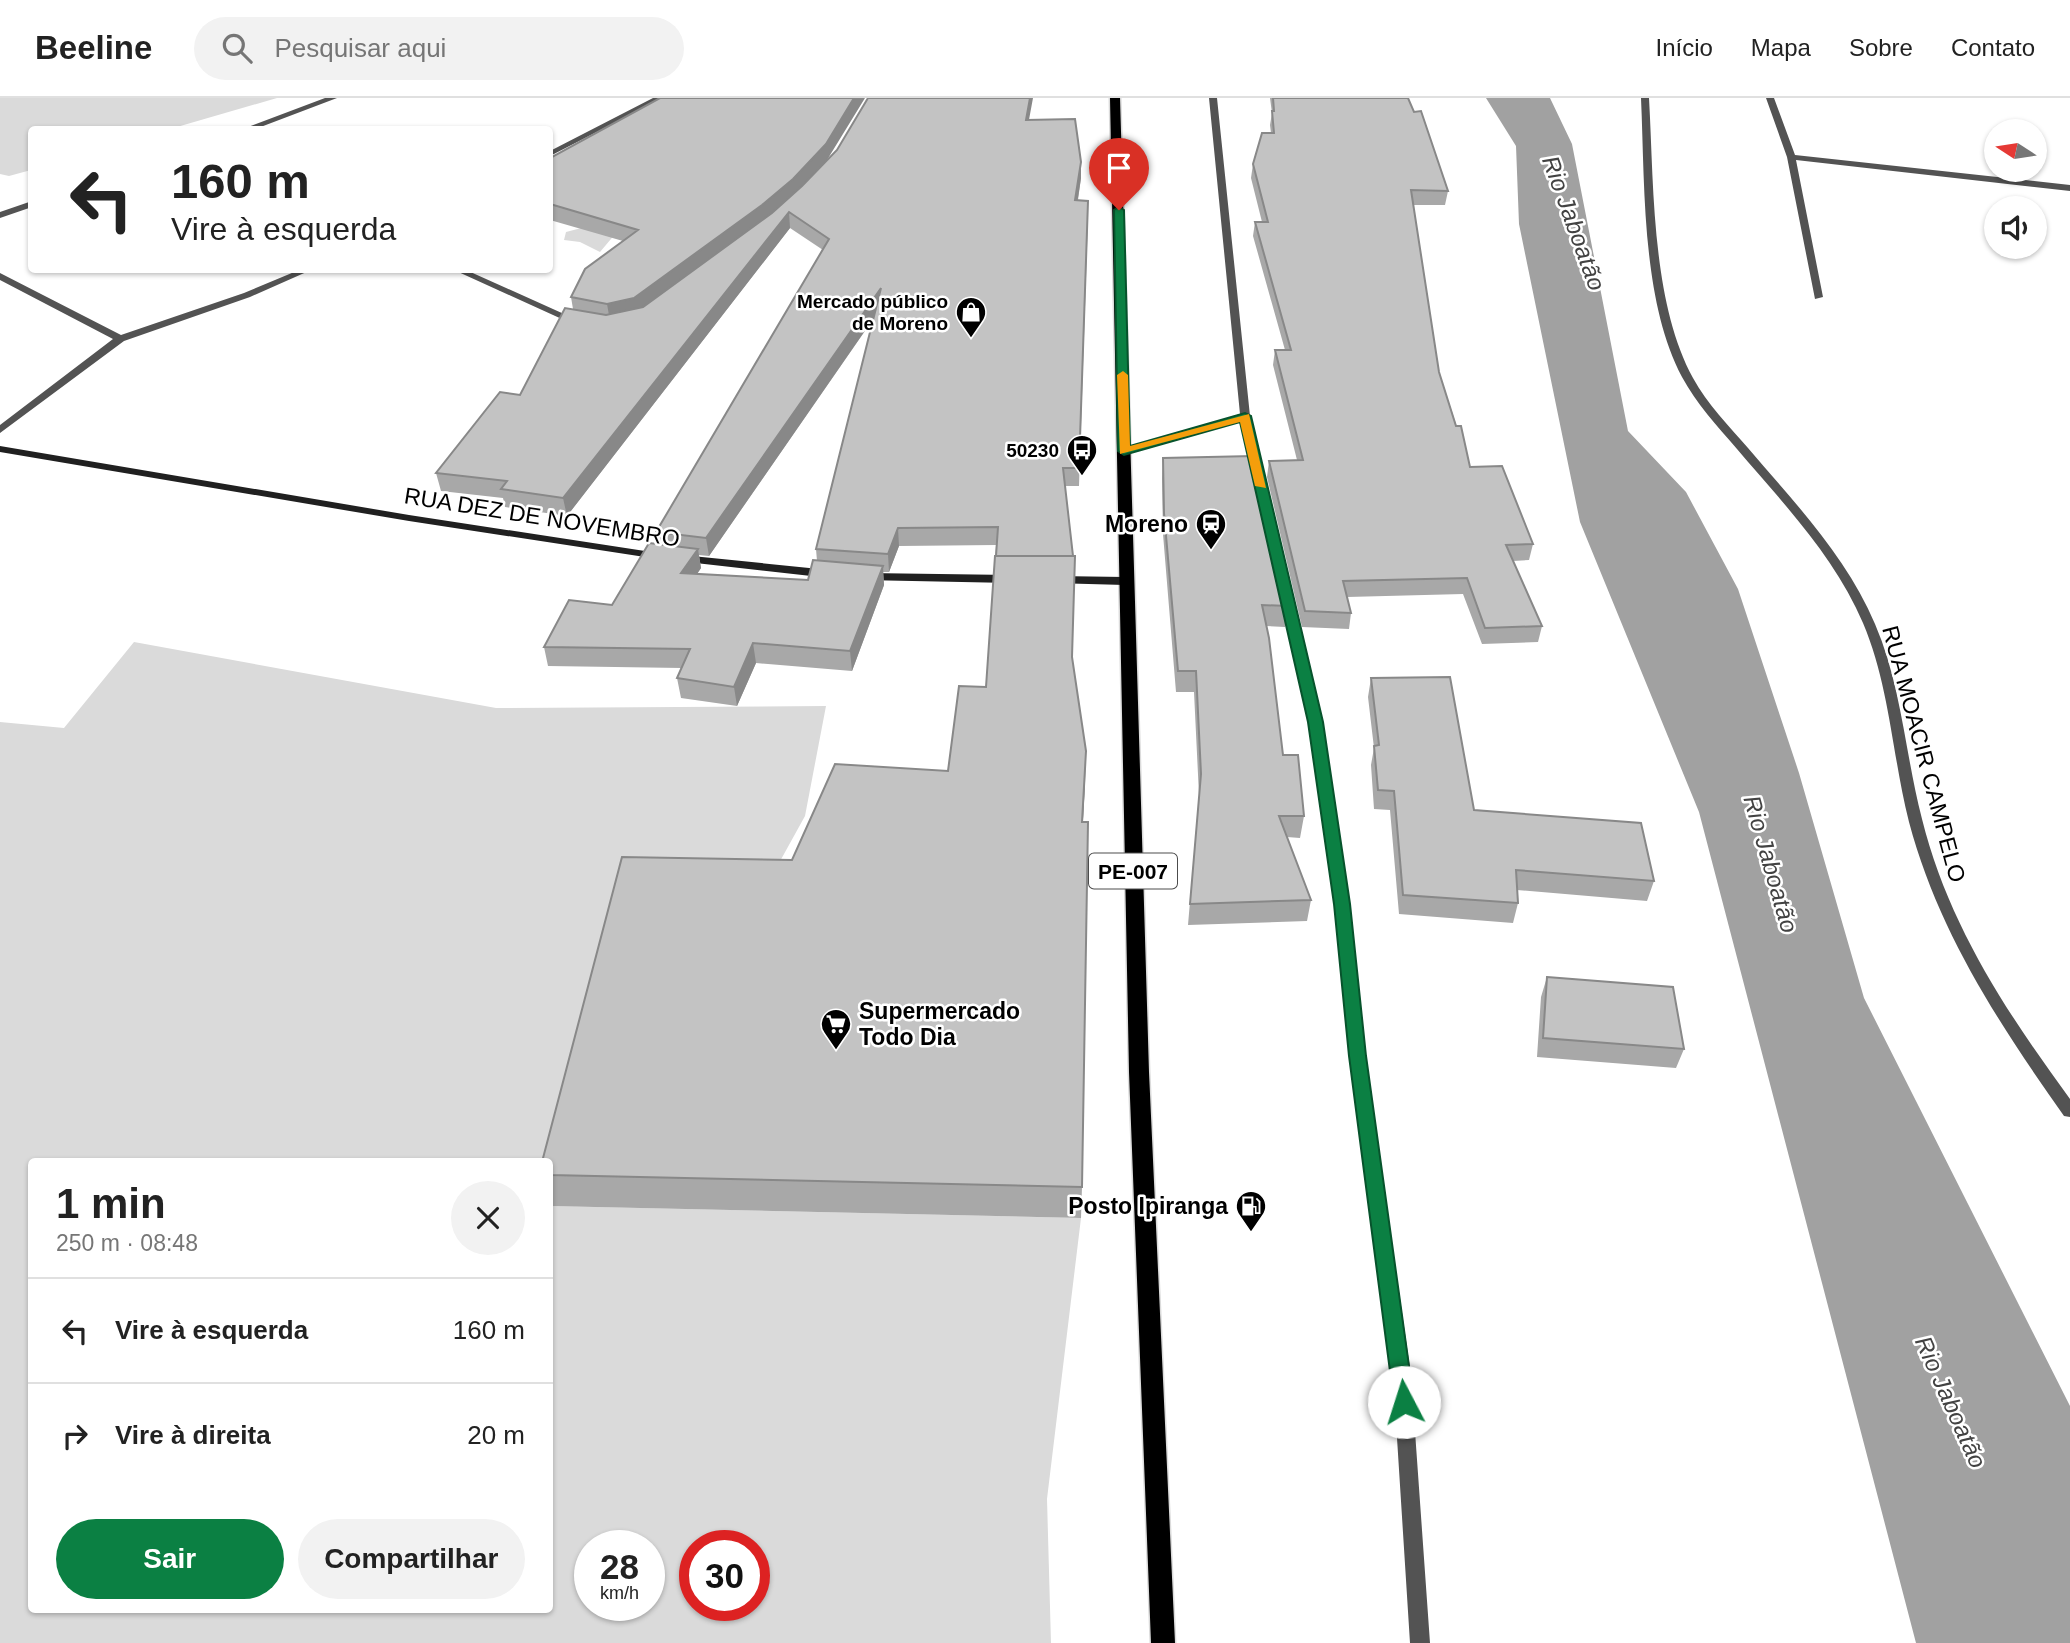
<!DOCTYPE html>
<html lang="pt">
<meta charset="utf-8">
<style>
:root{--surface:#fff;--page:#f2f2f2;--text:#222;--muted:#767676;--line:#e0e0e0;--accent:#0b8043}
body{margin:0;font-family:Helvetica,sans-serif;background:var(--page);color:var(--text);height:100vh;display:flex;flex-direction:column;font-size:26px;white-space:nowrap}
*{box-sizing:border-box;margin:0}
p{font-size:23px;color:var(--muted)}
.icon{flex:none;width:38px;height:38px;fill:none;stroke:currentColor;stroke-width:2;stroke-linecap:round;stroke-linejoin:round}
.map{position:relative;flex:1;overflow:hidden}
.side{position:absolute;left:28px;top:1060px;width:525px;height:455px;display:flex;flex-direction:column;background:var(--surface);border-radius:7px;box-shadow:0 2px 5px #0004}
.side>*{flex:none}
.hud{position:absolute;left:28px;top:28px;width:525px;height:147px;border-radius:7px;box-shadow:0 2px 5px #0004;background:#fff;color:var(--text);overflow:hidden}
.needle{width:46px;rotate:282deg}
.fabs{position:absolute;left:1984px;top:21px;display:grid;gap:14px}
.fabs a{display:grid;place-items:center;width:63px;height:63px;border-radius:50%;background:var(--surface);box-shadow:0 2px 5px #0004;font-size:35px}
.speed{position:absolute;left:574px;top:1432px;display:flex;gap:14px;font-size:35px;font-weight:700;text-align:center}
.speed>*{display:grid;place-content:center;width:91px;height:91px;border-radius:50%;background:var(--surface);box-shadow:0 2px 5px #0004;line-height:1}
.speed small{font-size:18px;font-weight:400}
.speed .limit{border:10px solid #d22;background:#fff;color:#111}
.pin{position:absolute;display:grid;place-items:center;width:60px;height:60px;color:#fff;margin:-72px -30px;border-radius:50% 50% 50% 0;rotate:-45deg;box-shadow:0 0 7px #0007}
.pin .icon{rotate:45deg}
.me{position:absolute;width:77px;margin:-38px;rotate:355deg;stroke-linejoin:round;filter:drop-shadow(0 0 5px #0008)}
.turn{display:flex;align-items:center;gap:24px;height:147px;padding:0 28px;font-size:32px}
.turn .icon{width:91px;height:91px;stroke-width:2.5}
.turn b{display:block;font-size:49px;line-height:60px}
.round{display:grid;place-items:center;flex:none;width:74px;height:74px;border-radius:37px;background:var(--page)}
.summary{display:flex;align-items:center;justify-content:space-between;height:119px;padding:0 28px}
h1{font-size:42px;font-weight:600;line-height:52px}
.action{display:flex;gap:14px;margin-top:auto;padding:14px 28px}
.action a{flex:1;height:80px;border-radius:42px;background:var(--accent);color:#fff;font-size:28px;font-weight:600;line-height:80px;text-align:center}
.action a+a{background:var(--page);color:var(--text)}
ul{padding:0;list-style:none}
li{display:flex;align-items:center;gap:21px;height:105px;padding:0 28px;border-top:2px solid var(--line)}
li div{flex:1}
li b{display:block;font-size:26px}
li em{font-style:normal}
header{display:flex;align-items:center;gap:42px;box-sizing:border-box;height:98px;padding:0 35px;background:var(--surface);border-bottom:2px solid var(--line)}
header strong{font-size:33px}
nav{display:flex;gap:38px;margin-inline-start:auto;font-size:24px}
.search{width:490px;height:63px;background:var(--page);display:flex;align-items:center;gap:18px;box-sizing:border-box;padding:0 24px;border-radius:38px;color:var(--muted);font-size:26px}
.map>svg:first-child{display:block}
.green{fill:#dadada;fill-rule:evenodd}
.water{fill:#a1a1a1}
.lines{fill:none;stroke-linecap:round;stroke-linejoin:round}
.primary-casing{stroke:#dbdbdb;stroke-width:3}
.street{fill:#535353;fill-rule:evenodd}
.secondary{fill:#202020;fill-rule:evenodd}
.primary{fill:#000;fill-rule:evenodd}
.wall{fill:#a8a8a8;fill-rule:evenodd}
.shaded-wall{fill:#888}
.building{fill:#c3c3c3;stroke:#888;stroke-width:2}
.route{fill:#0b8043;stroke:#07532c;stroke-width:2}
.slow{fill:#f59e0b}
.labels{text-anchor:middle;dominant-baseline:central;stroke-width:5;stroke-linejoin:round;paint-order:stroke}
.far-poi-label{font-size:19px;font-weight:bold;fill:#000;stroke:#fff;text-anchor:end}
.shield{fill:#fff;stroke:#4c4c4c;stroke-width:2}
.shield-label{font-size:21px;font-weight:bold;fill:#000}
.street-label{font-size:23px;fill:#000;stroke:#fff}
.poi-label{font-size:23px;font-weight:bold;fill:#000;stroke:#fff;text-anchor:end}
.water-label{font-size:24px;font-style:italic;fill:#424242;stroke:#fff}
</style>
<header>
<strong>Beeline</strong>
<div class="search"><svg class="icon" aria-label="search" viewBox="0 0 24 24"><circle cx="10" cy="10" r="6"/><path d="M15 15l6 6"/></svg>Pesquisar aqui</div>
<nav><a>Início</a><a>Mapa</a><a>Sobre</a><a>Contato</a></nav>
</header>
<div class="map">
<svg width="2070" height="1545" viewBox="0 0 2070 1545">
<rect width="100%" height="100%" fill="#fff"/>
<path class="green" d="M0 0H277L170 31 32 32 31 72 9 78 0 76Z
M589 128 616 135 600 154 580 144 564 142 566 134Z
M134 544 496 610 826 608 805 718 763 794 630 791 550 1107V1064H32V1512H550V1108L1081 1120 1047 1401 1051 1545H0V624L64 630ZM590 1447H649V1507H590ZM695 1447H754V1507H695Z"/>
<path class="water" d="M1486 0H1550L1572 46 1628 333 1686 394 1738 491 1799 675 1864 900 2070 1308V1545H1916L1699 714 1580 424 1519 126 1516 48Z"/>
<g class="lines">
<g class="primary-casing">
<path id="primary" d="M1110 0H1120L1149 974 1175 1545H1151L1129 974Z"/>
</g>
<path class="street" d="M325 0H337L253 32H240Z
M653 0H663L550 58V53Z
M1209 0H1217L1250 318 1322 624 1349 806 1365 958 1411 1277 1430 1545H1410L1393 1277 1349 958 1335 806 1310 624 1241 323 1128 355 1124 356 1119 353 1240 316Z
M1641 0H1649C1654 86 1651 203 1693 280 1707 306 1729 328 1748 350 1794 404 1847 459 1875 526 1902 589 1905 656 1922 721 1948 826 2007 915 2070 1001V1019L2064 1018C1999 926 1938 833 1909 724 1892 657 1890 589 1863 525 1835 459 1783 405 1737 351 1717 328 1696 305 1682 279 1641 201 1645 86 1641 0Z
M1766 0H1774L1795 57 2070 87V93L1796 62 1823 199 1815 201 1787 59Z
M32 103V109L0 120V114Z
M299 172H311L250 199 124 243 0 335V327L113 241 0 182V175L121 237 244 195Z
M454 172H466L584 225 575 227Z"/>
<path class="secondary" d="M0 348 409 417 658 455 664 458 658 461 409 423 0 354Z
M682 457 829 472 835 476 829 480 678 463 676 461Z
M867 475 1011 477 1017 481 1011 485 863 482 861 479Z
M1056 478 1125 479 1131 483 1125 487 1052 485 1050 482Z"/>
<use href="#primary" class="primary"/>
</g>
<path class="wall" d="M1270 0H1408L1448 93 1445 107H1413L1439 274 1470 369 1533 446 1529 462 1513 463 1542 528 1538 544 1482 546 1463 496 1347 499 1351 515 1349 531 1302 529 1267 379 1269 363 1297 362 1273 267 1275 252H1285L1253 138 1255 124H1262L1251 80 1253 66 1271 35 1270 27 1272 15Z
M1029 22 1081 64V80L1078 102 1088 120 1079 388H1065L1072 561 1085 685 1083 724 1082 1089 1081 1120 550 1108V1077L792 762 948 673 986 589 996 447 899 448 889 474H883L884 487 852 573 756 565 737 608 681 600 677 580 682 570 548 568 544 549 612 507 658 446 656 434 823 152 790 130 567 418 505 409 503 400 441 393 436 375 520 297 573 211 571 199 623 143 550 122V60L564 53 827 62ZM874 220 816 451 817 463 808 482 697 476 701 470 699 457 709 458Z
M1163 360 1288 508 1285 529 1266 528 1283 657 1304 718 1300 740 1287 739 1311 802 1307 823 1188 827 1199 697 1194 594H1176L1163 436 1162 380Z
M1371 580 1474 712 1654 783 1647 803 1517 792 1518 805 1513 825 1399 816 1390 712 1374 711 1371 667 1374 650 1368 599Z
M1547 879 1684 951 1676 970 1537 959 1541 899Z"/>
<path class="shaded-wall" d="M854 0H865L827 62 794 97 764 124 637 218 610 223 607 206Z
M1030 0H1033L1026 38V22Z
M1081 64V80L1075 119V102Z
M789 114 790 130 567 418 563 400Z
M881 190 882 208 709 458 706 440Z
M898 430 899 448 889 474 888 456Z
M698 451 701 470 684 495 681 475Z
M883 468 884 487 852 573 850 553Z
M753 545 756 565 737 608 734 589Z
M1086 653 1085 685 1081 756 1082 724Z"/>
<path class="building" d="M660 0H854L826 46 793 81 762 107 634 200 607 206 571 199 585 171 638 132 550 106V60Z
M868 0H1030L1026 22 1075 21 1081 64 1075 102 1088 103 1079 370H1063L1073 458H996L998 429 898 430 888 456 816 451 881 190 706 440 656 434 829 141 789 114 563 400 501 391 507 383 436 375 500 294 520 297 565 210 606 217 643 209 772 115 802 88 837 52Z
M1273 0H1408L1414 14 1421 13 1448 93 1411 92 1439 274 1456 328H1461L1470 369 1502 368 1533 446 1506 447 1542 528 1485 530 1467 480 1343 483 1351 515 1305 513 1269 363 1303 362 1275 252H1291L1255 124H1268L1253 66 1262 35H1274L1272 13H1274Z
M1253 358 1288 508 1262 507 1269 540 1283 657H1298L1304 718H1279L1311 802 1190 806 1201 676 1196 573H1178L1164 415 1163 360Z
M649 445 698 451 681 475 808 482 813 462 883 468 850 553 753 545 734 589 677 580 690 551 544 549 569 502 612 507Z
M995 458H1075L1072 559 1086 653 1082 724H1088L1082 1089 550 1077V1064H542L622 759 792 762 835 666 948 673 959 588 986 589Z
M1450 579 1474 712 1641 725 1654 783 1516 772 1518 805 1403 797 1394 693 1378 692 1374 648 1379 647 1371 580Z
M1547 879 1673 889 1684 951 1543 940Z"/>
<path class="route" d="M1119 109 1124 112 1130 348 1245 315 1251 318 1323 624 1350 806 1366 958 1414 1304 1411 1311 1404 1313 1397 1311 1394 1304 1349 958 1334 806 1308 624 1240 324 1124 357 1118 353 1114 112Z"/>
<path class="slow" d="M1123 273 1128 277 1130 348 1249 316 1266 390 1255 388 1240 324 1120 356 1117 277Z"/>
<defs>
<g id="shop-pin" transform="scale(1.575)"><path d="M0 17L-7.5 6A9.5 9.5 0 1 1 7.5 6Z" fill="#000" stroke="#fff"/><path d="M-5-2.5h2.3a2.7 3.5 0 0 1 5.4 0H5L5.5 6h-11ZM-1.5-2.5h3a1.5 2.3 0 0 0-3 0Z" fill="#fff"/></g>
<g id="bus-pin" transform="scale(1.575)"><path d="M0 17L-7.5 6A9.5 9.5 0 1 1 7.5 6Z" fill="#000" stroke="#fff"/><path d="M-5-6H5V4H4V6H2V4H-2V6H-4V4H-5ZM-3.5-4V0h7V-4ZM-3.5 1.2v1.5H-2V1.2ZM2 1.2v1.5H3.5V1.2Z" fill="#fff"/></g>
<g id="station-pin" transform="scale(1.575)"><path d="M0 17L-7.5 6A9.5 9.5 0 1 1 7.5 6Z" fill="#000" stroke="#fff"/><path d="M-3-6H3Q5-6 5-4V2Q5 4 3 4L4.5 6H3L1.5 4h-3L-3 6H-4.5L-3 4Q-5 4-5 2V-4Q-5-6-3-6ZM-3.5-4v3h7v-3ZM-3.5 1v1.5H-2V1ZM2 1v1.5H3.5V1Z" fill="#fff"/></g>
<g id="supermarket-pin" transform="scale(1.575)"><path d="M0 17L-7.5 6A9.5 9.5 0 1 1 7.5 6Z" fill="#000" stroke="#fff"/><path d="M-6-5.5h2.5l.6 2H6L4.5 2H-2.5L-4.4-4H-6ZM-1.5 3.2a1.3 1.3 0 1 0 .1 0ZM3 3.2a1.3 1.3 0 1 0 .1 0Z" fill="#fff"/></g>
<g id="fuel-pin" transform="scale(1.575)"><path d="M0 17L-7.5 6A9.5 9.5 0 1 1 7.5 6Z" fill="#000" stroke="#fff"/><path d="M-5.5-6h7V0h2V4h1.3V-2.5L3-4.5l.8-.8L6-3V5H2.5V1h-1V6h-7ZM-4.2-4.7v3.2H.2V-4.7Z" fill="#fff"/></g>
</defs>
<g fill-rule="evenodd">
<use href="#shop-pin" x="971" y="214"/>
<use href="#bus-pin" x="1082" y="352"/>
<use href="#station-pin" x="1211" y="426"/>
<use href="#supermarket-pin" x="836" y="926"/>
<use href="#fuel-pin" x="1251" y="1108"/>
</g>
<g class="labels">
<g class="far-poi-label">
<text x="948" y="203">Mercado público<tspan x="948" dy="22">de Moreno</tspan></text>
<text x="1059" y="352">50230</text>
</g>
<rect class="shield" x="1089" y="755.5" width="88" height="35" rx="5"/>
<g class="shield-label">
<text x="1133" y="773">PE-007</text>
</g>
<g class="street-label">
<text transform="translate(542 419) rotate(9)">RUA DEZ DE NOVEMBRO</text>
<text transform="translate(1924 656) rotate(75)">RUA MOACIR CAMPELO</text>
</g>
<g class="poi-label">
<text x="1188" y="426">Moreno</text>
<text x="859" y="913" text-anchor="start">Supermercado<tspan x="859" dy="26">Todo Dia</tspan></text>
<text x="1228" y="1108">Posto Ipiranga</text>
</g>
<g class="water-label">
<text transform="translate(1574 125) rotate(70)">Rio Jaboatão</text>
<text transform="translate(1771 766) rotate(74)">Rio Jaboatão</text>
<text transform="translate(1951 1304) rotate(66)">Rio Jaboatão</text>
</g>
</g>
</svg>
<div class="fabs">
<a><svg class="needle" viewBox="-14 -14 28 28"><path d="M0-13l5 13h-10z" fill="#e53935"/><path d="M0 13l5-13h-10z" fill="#767676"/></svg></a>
<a><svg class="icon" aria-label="sound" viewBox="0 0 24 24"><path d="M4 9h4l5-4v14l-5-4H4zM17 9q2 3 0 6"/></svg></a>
</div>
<div class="speed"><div>28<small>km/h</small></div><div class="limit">30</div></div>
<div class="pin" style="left:1119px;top:112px;background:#d93025"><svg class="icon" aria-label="arrive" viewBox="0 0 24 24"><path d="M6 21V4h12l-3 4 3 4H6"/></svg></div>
<svg class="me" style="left:1404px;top:1304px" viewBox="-20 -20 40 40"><circle r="19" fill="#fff"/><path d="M0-13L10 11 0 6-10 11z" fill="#0b8043"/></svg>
<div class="hud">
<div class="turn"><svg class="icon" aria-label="left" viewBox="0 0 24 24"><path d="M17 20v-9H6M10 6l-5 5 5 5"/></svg><div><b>160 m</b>Vire à esquerda</div></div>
</div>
<section class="side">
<div class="summary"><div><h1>1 min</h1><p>250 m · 08:48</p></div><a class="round"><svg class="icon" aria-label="close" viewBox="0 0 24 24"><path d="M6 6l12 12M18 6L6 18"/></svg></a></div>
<ul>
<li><svg class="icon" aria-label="left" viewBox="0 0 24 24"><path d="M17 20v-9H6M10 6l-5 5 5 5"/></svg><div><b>Vire à esquerda</b></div><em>160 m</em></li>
<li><svg class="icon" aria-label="right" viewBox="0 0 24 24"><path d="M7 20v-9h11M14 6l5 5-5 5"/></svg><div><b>Vire à direita</b></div><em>20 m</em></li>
</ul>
<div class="action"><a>Sair</a><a>Compartilhar</a></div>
</section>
</div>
